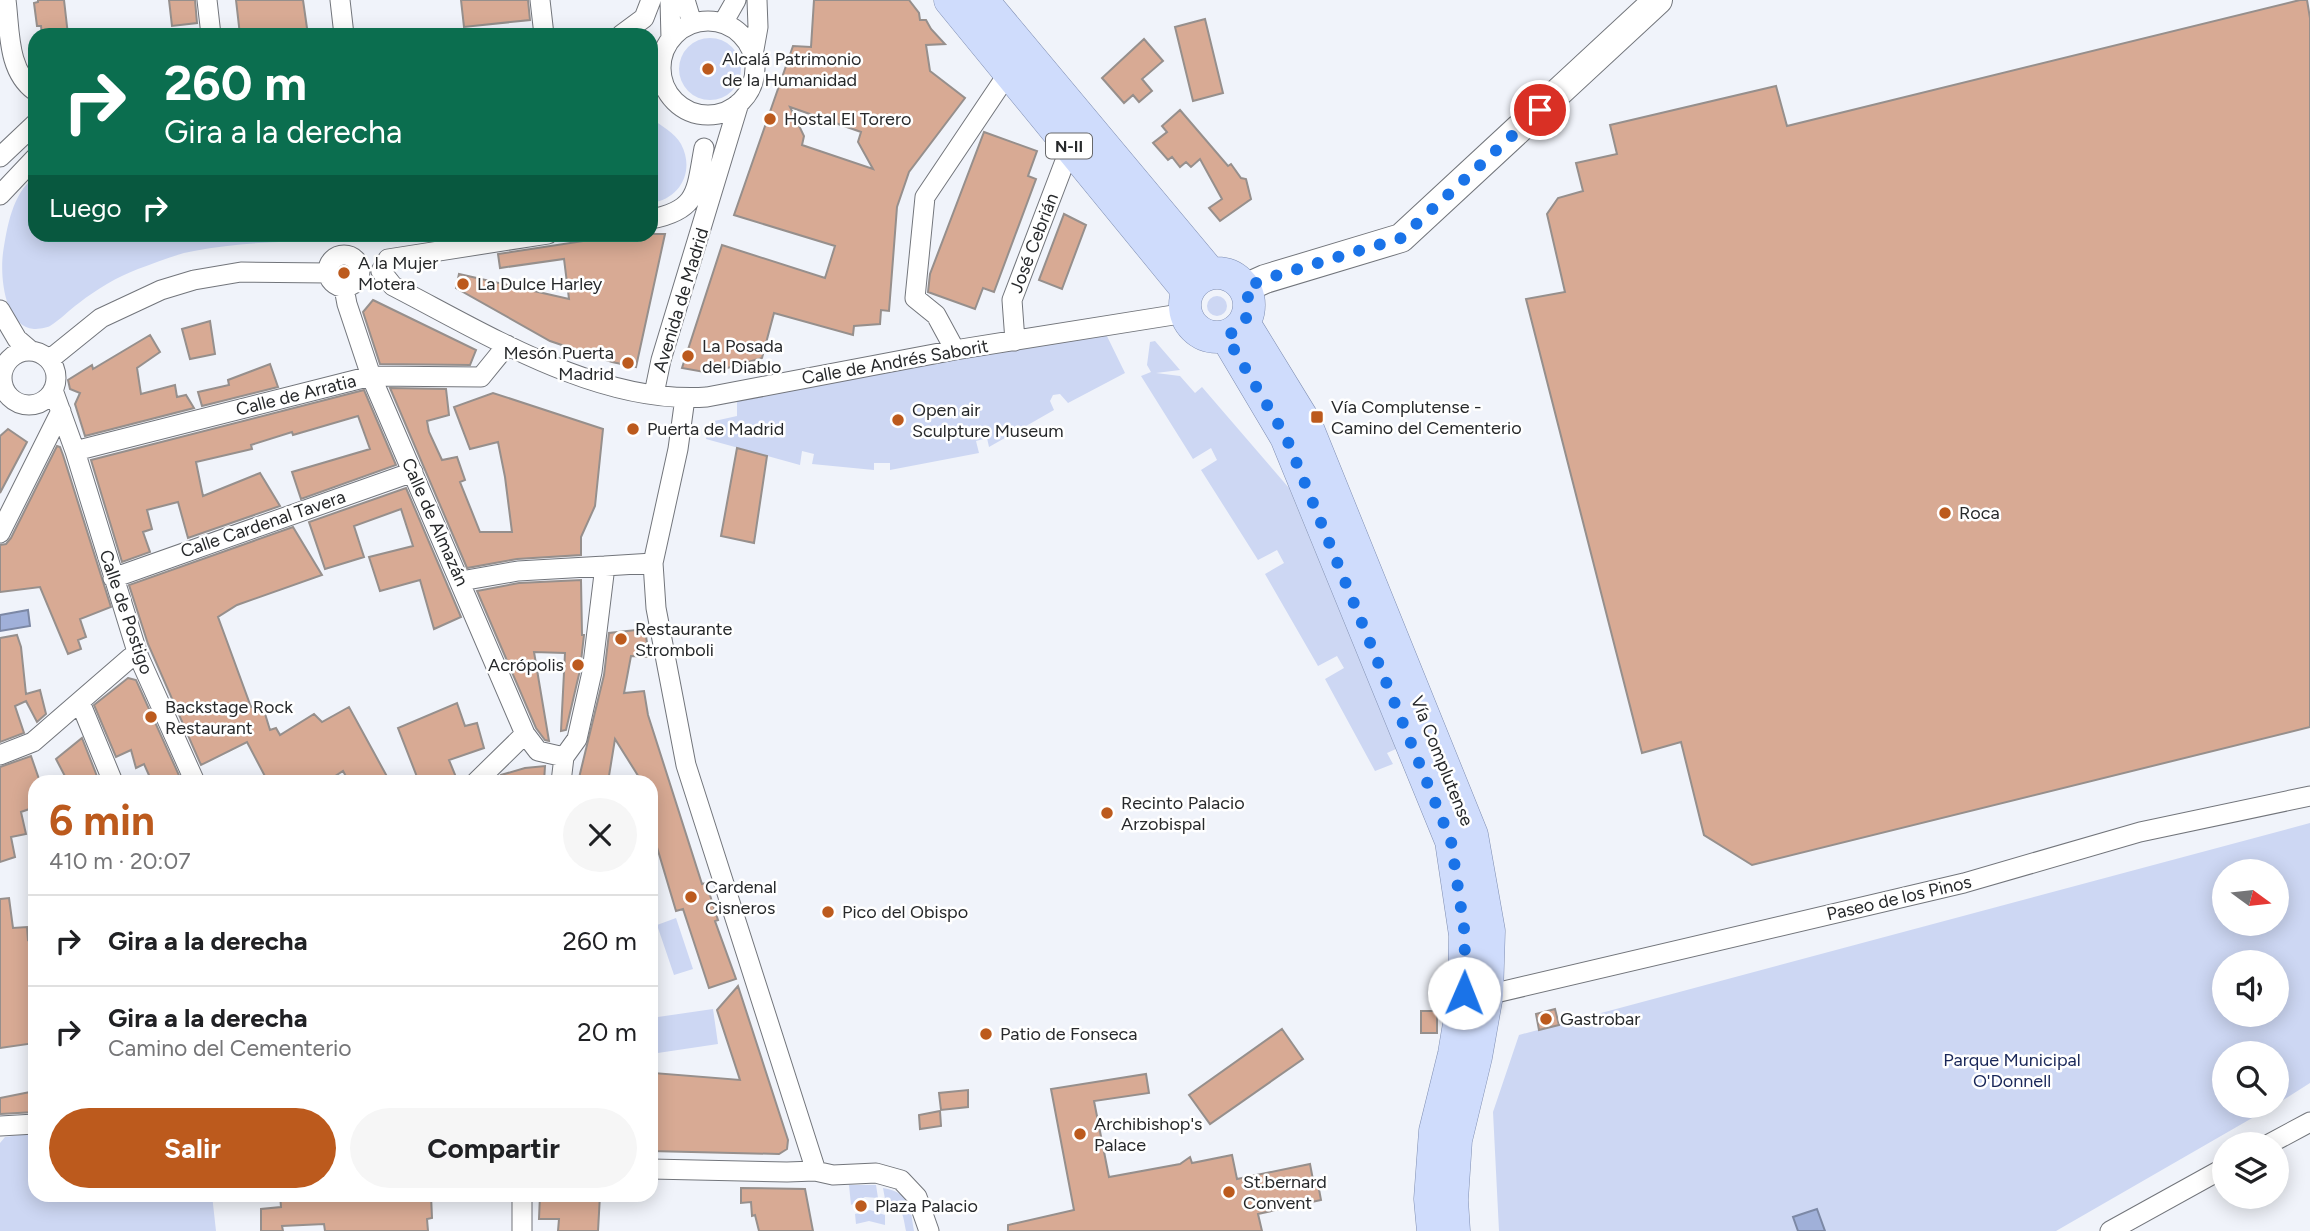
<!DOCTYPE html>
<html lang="es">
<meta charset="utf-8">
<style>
:root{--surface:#fff;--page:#f6f6f6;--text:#202124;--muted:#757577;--line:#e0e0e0;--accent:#bc5a1d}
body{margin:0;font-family:Figtree,sans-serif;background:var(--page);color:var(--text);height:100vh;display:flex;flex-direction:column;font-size:26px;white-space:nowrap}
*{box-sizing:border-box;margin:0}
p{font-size:23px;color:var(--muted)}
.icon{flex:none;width:38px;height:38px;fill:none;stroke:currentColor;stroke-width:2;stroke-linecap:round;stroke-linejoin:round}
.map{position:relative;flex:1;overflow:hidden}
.panel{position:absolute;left:28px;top:775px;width:630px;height:427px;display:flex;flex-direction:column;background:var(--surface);border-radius:21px;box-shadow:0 4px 18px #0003}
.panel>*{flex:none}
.top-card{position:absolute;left:28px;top:28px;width:630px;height:214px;border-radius:21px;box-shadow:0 4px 18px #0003;background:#0b6e4f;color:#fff;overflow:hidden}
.needle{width:46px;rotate:105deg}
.buttons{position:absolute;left:2212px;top:859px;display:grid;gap:14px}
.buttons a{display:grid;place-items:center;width:77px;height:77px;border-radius:50%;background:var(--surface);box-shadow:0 4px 18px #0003;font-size:35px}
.pin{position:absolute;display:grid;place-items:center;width:60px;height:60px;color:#fff;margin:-30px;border:4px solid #fff;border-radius:50%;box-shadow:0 2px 7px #0007}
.me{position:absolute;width:77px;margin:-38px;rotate:1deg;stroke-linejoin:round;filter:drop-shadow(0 0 5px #0008)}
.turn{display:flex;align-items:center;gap:24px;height:147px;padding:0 21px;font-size:32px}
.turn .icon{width:91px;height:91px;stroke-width:2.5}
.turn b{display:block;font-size:49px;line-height:60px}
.then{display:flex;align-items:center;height:66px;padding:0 21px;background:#0003;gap:14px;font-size:26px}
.round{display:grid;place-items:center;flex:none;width:74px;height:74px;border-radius:37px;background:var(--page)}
.summary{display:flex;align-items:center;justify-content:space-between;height:119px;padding:0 21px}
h1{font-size:42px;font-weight:700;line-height:52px;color:var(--accent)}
.primary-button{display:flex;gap:14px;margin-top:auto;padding:14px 21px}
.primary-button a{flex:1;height:80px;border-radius:42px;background:var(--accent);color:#fff;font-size:28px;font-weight:700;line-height:80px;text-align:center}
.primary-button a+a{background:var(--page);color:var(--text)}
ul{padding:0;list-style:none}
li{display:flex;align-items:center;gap:21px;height:91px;padding:0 21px;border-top:2px solid var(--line)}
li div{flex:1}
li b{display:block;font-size:26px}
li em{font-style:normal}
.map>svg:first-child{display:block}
.green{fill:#cdd7f3;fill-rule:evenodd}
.water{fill:#a0b0d9;stroke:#7c88a5;stroke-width:2}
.building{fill:#d8aa94;stroke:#968f8c;stroke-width:2;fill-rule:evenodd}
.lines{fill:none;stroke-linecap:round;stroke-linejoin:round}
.street-casing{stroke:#72757b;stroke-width:21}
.secondary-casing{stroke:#72757b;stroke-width:30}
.primary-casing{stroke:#7f8eb2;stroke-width:33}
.street{stroke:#fff;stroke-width:19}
.secondary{stroke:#fff;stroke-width:28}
.primary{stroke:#cfdcfc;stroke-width:32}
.route{stroke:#1a73e8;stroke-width:12;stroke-dasharray:0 21.6}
.poi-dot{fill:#bc5a1d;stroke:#fff;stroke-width:2.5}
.labels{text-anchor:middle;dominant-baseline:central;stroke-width:5;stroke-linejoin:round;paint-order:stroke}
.shield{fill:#fff;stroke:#68696b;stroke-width:2}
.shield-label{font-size:16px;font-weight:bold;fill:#27292b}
.poi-label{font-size:18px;fill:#27292b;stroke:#fff;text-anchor:start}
.street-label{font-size:18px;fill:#27292b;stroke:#fff}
.park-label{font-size:18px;fill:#192759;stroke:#fff}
</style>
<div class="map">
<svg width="2310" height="1231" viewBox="0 0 2310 1231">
<rect width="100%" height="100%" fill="#f0f3fa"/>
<path class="green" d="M679 69a31 31 0 1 1 62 0a31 31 0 1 1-62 0Z
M651 118C660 125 675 133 681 144 695 170 681 199 651 203Z
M35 177V234L405 235C335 244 264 237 194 251 175 254 156 263 138 269 117 277 97 289 79 303 69 310 60 320 50 326 46 328 39 329 34 329 4 326 0 276 3 253 7 228 12 193 35 177Z
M1207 306a10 10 0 1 1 20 0a10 10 0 1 1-20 0Z
M1104 330 1125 373 1068 403 1060 394 1053 395 1050 401 1054 410 989 447 987 438 976 441 979 453 890 470V463H874V470L812 464 814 454 802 451 800 465 706 439 710 422 737 416V396Z
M1155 341 1180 370 1156 373 1180 376 1195 393 1202 387 1289 488 1396 749 1387 753 1393 764 1375 771 1325 679 1344 668 1337 656 1318 666 1265 574 1284 563 1277 550 1258 560 1201 470 1217 460 1211 448 1193 459 1141 376 1151 372 1147 365 1150 342Z
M2310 823V1083L2277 1104V1054H2224V1106H2273L2056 1231H1499L1493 1112 1519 1035ZM2224 872H2277V924H2224ZM2224 962H2277V1015H2224Z
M676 918 693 969 674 975 657 925Z
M713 1009 718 1044 651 1054V1018Z
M35 1133V1195H185L186 1198 212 1195 216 1231H0V1143L5 1137Z
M849 1185H876L878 1198 865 1197 851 1205Z
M883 1188C911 1193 910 1207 914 1231H906C903 1215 902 1203 885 1199Z
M870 1210 885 1215V1225L869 1221 856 1224 855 1214Z"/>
<path class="water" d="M28 610 30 626 0 631V615Z
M1817 1209 1825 1231H1798L1793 1217Z"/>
<path class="building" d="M38 0H64L68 35H42L41 26H37L34 3 38 2Z
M169 0H195L197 23 172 26Z
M236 0H303L308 35H240Z
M461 0H528L530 20 464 27Z
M814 0H909L919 13 920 20H926L931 29 945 44 926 45 930 71 965 98 909 172 897 207 889 311 881 310 880 324 854 326 853 335 774 313 762 358 710 373 682 368 722 245 825 278 835 246 734 215 793 46 811 47ZM790 107 861 132 858 142 873 169 802 145 804 136Z
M2300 0H2307L2310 18V727L1752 865 1704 835 1681 742 1642 753 1526 299 1565 292 1547 214 1558 198 1583 191 1576 163 1617 154 1610 125 1776 86 1787 126Z
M1205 19 1223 93 1193 101 1175 27Z
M1144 39 1163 61 1142 79 1152 91 1139 102 1133 95 1124 103 1102 78Z
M1180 110 1228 166 1231 164 1241 178 1246 179 1251 199 1220 221 1209 208 1222 199 1200 159 1191 167 1186 162 1180 167 1172 157 1168 160 1153 143 1167 132 1162 126Z
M984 132 1037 151 1028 176 1036 179 994 292 983 288 975 309 928 292 930 274Z
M1064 214 1086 225 1062 289 1039 280Z
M629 234H665L636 367 612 362 550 341 456 288 459 274 569 299 564 259 500 268 498 254Z
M373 300 476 350 470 365 380 364 363 312Z
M210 321 215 354 190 359 182 329Z
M150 335 160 352 137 368 141 394 175 385 177 397 186 395 194 408 85 436 75 404 80 393 70 389 68 380 92 365 93 369Z
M270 364 278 387 202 406 198 392 229 385 228 380Z
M390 388 446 389 449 415 427 421 429 432 442 460 457 457 465 480 460 482 480 532H512L505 477 498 442 470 449 454 407 493 393 603 429 595 506 581 537V555L517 559 467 568Z
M364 390 396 465 301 499 292 472 370 449 358 416 293 435 292 432 251 445 252 449 196 462 203 496 260 473 280 506 188 538 178 502 147 510 152 529 143 532 150 552 122 562 91 460Z
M8 429 27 442 0 493V436Z
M57 446 60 447 63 455 111 607 80 619 86 637 78 640 81 649 68 654 40 587 0 592V545L6 544 11 538Z
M737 448 767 456 754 543 721 536Z
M406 488 461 617 434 629 420 580 380 591 369 557 413 546 401 509 354 526 364 557 325 569 309 522Z
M293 527 322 575 237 605 218 617 251 707 262 704 270 730 276 728 280 735 314 714 322 722 349 707 390 782H349L343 771 326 782H268L247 742 201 765 148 644 129 585Z
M581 580 582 635H584L580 670 566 730 561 731 565 653 534 652 549 741 545 740 536 728 477 591 519 583Z
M645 629 649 657 631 656 624 693 644 691 648 715 702 884 706 883 718 920 715 921 736 979 709 988 683 909 676 911 651 827V782H642L615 739 608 782H578L604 675 609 633Z
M17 635 21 647 26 694 40 690 46 714 37 722 26 701 15 706 24 733 0 742V638Z
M128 678 136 680 182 782H152L144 764 136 768 131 750 116 757 94 705Z
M457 703 465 726 477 723 484 748 449 760 458 782H419L398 728Z
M82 738 95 771 99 782H68L56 759Z
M31 756 40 782H35V807L21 812 26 834 11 837 15 857 0 862V767Z
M545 766 544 782H493L501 775 525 768Z
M9 898 13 928 27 927 28 940 35 939V1043L0 1048V899Z
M738 986 788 1140 787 1149 779 1154 651 1151 654 1073 740 1080 717 1010Z
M1555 1009 1559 1025 1539 1030 1536 1014Z
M1421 1011H1437V1033H1421Z
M1282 1029 1303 1059 1210 1124 1189 1095Z
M1146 1074 1149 1093 1094 1101 1109 1177 1180 1164 1190 1157 1192 1163 1232 1155 1237 1179 1310 1164 1314 1185 1318 1184 1321 1200 1258 1214 1262 1231H1008V1225L1074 1210 1051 1089Z
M968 1090V1107L941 1110 939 1093Z
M35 1091V1112L0 1114V1098Z
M940 1111 941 1126 920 1129 919 1115Z
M741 1188 805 1189 813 1231H759L755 1215 752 1216 751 1202 741 1203Z
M280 1195H431L432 1218 427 1219 428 1231H325L324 1224 282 1226 283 1231H261V1209L281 1207Z
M540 1195H600L598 1231H558L559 1219H539Z"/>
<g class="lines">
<g class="street-casing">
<path id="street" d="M6 0C10 30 7 71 35 91
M207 0 211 35
M340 0 344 35
M540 0 544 35
M670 0 671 39
M685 0 692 23
M661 68a47 47 0 1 1 94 0a47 47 0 1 1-94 0Z
M723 23 736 0
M621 35 644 18 651 0
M753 55 758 27 757 0
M0 157 35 124
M0 195 35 158
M651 219C699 210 696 190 704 148
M548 234 388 259 381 271 393 286C486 334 599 405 707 397L955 350 1186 313
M328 271a16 16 0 1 1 32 0a16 16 0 1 1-32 0Z
M344 288 347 304 371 376 525 734 538 751 564 757
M0 310 17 339 31 351
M1015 341 1012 300 1070 148
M955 350 936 315 915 298 925 197 1009 72
M2 378a27 27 0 1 1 54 0a27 27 0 1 1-54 0Z
M49 360 101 318 161 290 194 280 241 272 328 273
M53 390 75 451 138 655 195 782
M654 394 661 360 739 103
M685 398 678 449 653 563 656 608 686 765 816 1171
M75 451 371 376 481 377 507 345
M0 533 61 411
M113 578 413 472
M461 581 518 571 605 566
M80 702 113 782
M0 755 33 742 130 658 138 655
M476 782 525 734
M561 782 564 757 577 739 592 672 605 566 653 563
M1487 995 1964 883 2140 832 2310 796
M0 1126 35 1124
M2269 1144 2310 1122
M651 1169 787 1172 815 1171 833 1175 876 1173 901 1180 917 1197 929 1231
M522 1231V1195
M2110 1231 2224 1168"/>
</g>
<g class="secondary-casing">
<path id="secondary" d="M1245 288 1265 279 1401 238 1658 0"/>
</g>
<g class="primary-casing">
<path id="primary" d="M950 0 1188 291
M982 0 1210 273
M1185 305a32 32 0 1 1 64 0a32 32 0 1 1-64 0Z
M1244 323 1306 424 1472 835 1489 931 1487 995 1476 1057 1456 1140 1452 1200 1454 1231
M1226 336 1286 437 1451 841 1465 935 1464 994 1454 1054 1435 1131 1430 1199 1433 1231"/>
</g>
<use href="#street" class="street"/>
<use href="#secondary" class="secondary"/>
<use href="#primary" class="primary"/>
</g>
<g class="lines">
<path class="route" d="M1464 993 1465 935 1451 841 1286 437 1226 336C1247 327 1254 309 1245 288L1265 279 1401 238 1540 110"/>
</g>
<g class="poi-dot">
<circle cx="708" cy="69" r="7"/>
<circle cx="770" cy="119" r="7"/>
<circle cx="344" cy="273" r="7"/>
<circle cx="463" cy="284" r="7"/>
<circle cx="688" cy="356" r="7"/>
<circle cx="628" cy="363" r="7"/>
<rect x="1310" y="410" width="14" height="14" rx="3.5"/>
<circle cx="898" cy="420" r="7"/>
<circle cx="633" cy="429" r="7"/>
<circle cx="1945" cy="513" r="7"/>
<circle cx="621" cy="639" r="7"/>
<circle cx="578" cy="665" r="7"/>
<circle cx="151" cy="717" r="7"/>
<circle cx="1107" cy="813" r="7"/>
<circle cx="691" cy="897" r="7"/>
<circle cx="828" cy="912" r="7"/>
<circle cx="1546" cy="1019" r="7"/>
<circle cx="986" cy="1034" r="7"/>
<circle cx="1080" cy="1134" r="7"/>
<circle cx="1229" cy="1192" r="7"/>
<circle cx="861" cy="1206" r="7"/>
</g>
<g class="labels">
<rect class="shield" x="1046" y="133.5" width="46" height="25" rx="5"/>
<g class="shield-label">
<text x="1069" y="146">N-II</text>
</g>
<g class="poi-label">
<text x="722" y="59">Alcalá Patrimonio<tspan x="722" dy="21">de la Humanidad</tspan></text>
<text x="784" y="119">Hostal El Torero</text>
<text x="358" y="263">A la Mujer<tspan x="358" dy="21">Motera</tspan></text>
<text x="477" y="284">La Dulce Harley</text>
<text x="702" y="346">La Posada<tspan x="702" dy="21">del Diablo</tspan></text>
<text x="614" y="353" text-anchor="end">Mesón Puerta<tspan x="614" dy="21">Madrid</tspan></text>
<text x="1331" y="407">Vía Complutense -<tspan x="1331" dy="21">Camino del Cementerio</tspan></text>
<text x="912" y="410">Open air<tspan x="912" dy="21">Sculpture Museum</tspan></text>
<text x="647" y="429">Puerta de Madrid</text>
<text x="1959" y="513">Roca</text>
<text x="635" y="629">Restaurante<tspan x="635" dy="21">Stromboli</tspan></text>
<text x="564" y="665" text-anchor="end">Acrópolis</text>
<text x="165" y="707">Backstage Rock<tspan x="165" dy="21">Restaurant</tspan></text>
<text x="1121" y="803">Recinto Palacio<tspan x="1121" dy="21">Arzobispal</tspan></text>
<text x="705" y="887">Cardenal<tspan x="705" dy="21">Cisneros</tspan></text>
<text x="842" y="912">Pico del Obispo</text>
<text x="1560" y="1019">Gastrobar</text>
<text x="1000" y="1034">Patio de Fonseca</text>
<text x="1094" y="1124">Archibishop's<tspan x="1094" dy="21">Palace</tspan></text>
<text x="1243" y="1182">St.bernard<tspan x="1243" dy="21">Convent</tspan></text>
<text x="875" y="1206">Plaza Palacio</text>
</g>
<g class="street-label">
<text transform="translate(1034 243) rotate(-69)">José Cebrián</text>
<text transform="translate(681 300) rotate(-73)">Avenida de Madrid</text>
<text transform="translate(895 362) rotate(-10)">Calle de Andrés Saborit</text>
<text transform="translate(296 395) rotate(-14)">Calle de Arratia</text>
<text transform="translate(435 522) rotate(66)">Calle de Almazán</text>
<text transform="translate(263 524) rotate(-19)">Calle Cardenal Tavera</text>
<text transform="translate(126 612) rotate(71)">Calle de Postigo</text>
<text transform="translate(1442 761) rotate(68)">Vía Complutense</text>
<text transform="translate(1899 898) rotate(-13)">Paseo de los Pinos</text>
</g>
<g class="park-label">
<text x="2012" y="1060">Parque Municipal<tspan x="2012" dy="21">O'Donnell</tspan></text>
</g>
</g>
</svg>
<div class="buttons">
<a><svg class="needle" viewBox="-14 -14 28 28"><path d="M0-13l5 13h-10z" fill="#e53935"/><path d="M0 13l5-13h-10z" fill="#757577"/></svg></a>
<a><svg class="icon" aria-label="sound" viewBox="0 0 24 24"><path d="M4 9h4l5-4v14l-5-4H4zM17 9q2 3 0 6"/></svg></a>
<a><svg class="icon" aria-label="search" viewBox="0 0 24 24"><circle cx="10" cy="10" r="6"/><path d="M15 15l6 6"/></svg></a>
<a><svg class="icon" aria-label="layers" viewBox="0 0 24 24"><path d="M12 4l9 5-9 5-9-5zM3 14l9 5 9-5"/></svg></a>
</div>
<div class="pin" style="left:1540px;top:110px;background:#d93025"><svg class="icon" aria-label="arrive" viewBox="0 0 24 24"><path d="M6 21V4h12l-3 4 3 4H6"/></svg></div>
<svg class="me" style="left:1464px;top:993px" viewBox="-20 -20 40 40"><circle r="19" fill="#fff"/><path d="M0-13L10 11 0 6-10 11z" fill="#1a73e8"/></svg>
<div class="top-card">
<div class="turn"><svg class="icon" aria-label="right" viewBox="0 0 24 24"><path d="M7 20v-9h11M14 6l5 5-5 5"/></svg><div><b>260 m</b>Gira a la derecha</div></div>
<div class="then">Luego<svg class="icon" aria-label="right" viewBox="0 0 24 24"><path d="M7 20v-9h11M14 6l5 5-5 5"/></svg></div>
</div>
<section class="panel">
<div class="summary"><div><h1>6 min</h1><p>410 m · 20:07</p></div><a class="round"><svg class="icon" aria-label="close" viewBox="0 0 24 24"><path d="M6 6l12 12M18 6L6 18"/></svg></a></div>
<ul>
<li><svg class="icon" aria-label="right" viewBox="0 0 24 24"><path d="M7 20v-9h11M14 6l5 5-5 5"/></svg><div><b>Gira a la derecha</b></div><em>260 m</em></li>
<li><svg class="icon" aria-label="right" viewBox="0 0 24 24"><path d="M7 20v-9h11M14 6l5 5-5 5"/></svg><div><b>Gira a la derecha</b><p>Camino del Cementerio</p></div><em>20 m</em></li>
</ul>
<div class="primary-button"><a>Salir</a><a>Compartir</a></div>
</section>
</div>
